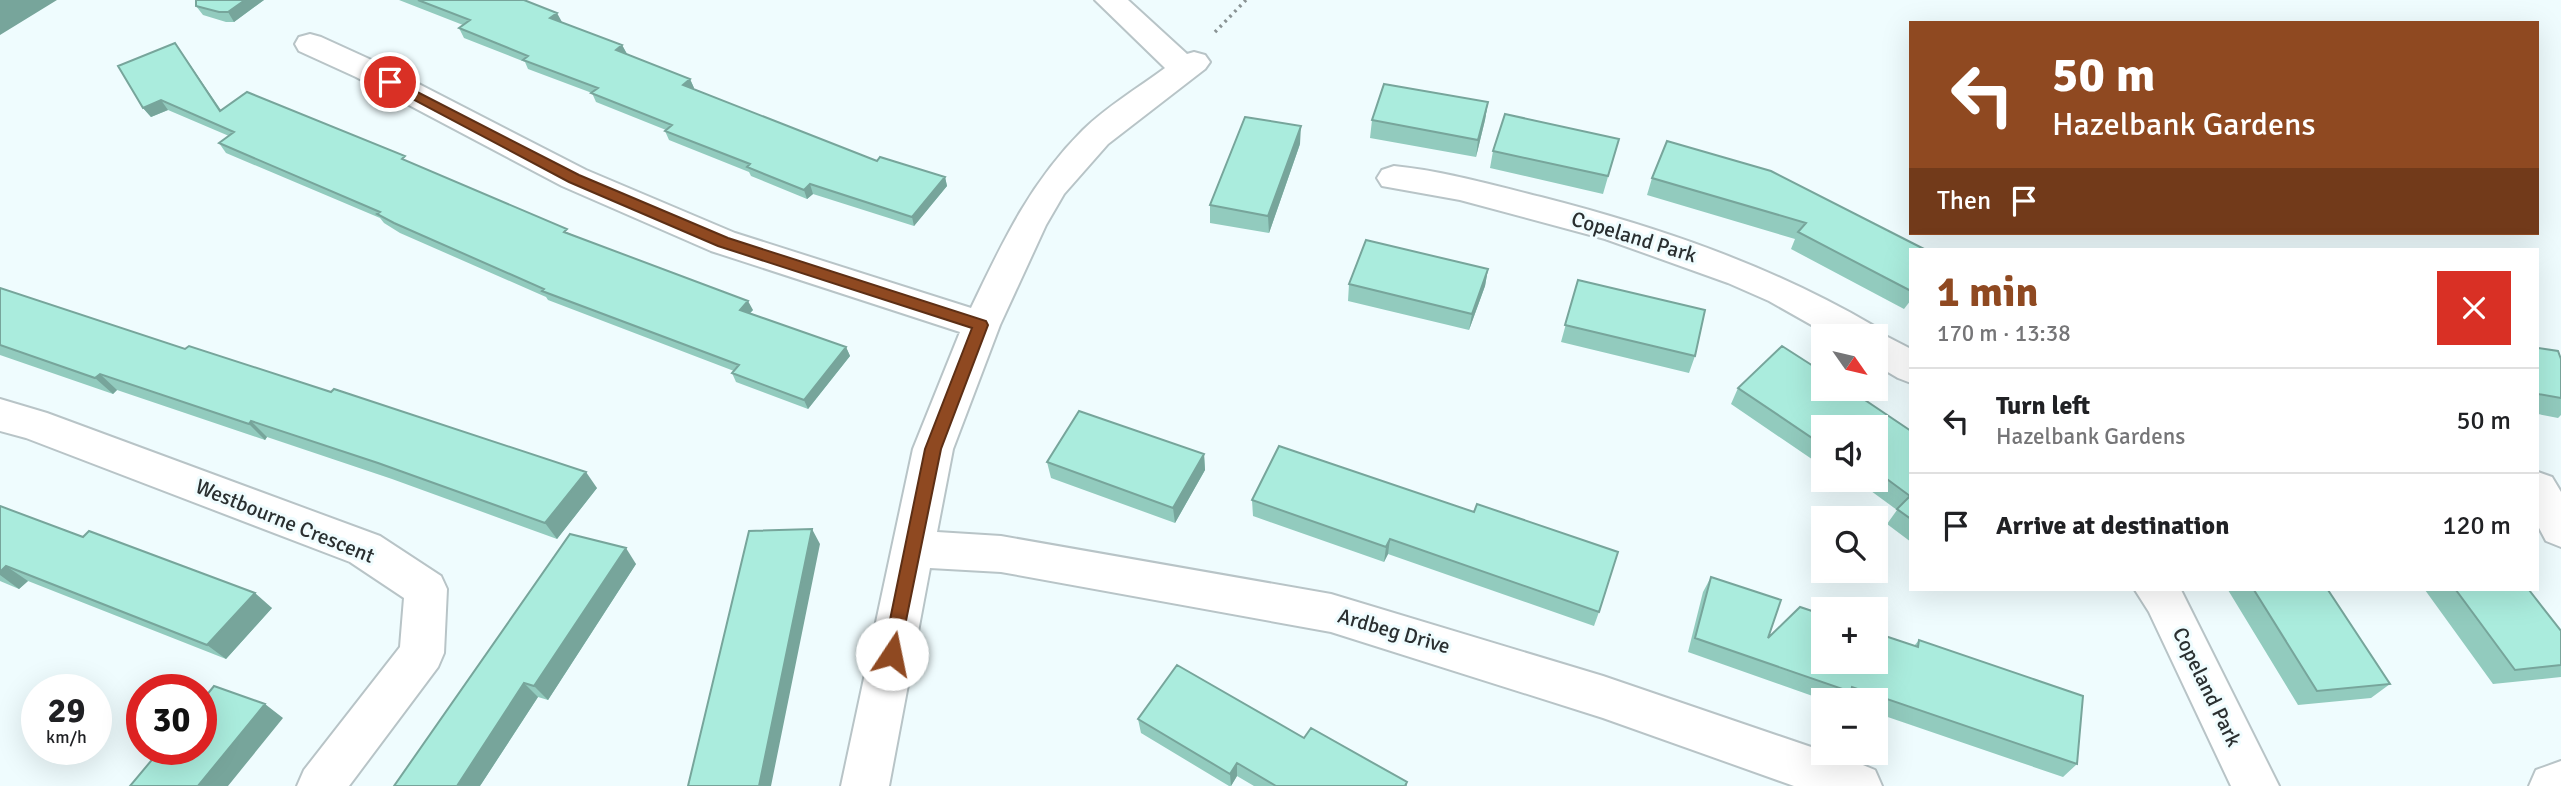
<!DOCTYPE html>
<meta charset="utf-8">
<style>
:root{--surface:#fff;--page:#f6f6f6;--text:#202124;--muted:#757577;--line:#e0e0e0;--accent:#8f4921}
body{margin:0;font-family:Signika,sans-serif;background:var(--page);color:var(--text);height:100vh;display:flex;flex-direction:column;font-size:26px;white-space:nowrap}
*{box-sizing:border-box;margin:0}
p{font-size:23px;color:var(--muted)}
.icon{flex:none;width:38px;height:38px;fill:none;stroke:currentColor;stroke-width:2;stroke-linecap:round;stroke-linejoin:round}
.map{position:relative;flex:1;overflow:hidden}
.sheet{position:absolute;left:1909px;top:248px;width:630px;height:343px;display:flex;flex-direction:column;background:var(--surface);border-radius:0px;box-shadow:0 7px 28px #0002}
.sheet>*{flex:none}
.banner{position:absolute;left:1909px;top:21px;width:630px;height:214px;border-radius:0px;box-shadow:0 7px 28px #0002;background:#8f4921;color:#fff;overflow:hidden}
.needle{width:46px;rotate:124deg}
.fabs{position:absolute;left:1811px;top:324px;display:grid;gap:14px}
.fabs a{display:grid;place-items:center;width:77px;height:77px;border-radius:0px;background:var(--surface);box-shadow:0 7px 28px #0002;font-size:35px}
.speed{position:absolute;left:21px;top:674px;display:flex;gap:14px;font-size:35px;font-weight:700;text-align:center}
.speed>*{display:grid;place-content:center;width:91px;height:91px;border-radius:50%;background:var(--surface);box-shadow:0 7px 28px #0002;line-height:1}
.speed small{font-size:18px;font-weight:400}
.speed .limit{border:10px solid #d22;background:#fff;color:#111}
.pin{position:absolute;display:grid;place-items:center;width:60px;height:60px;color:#fff;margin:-30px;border:4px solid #fff;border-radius:50%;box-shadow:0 2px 7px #0007}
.me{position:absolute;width:77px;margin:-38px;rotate:11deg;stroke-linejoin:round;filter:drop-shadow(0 0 5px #0008)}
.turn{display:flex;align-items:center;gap:24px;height:147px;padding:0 28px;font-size:32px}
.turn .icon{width:91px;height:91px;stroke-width:2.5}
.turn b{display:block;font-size:49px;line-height:60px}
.then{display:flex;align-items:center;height:66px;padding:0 28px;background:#0003;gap:14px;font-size:26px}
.round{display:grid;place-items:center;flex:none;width:74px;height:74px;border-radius:0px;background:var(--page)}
.headline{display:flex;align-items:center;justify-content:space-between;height:119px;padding:0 28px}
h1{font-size:42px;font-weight:700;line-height:52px;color:var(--accent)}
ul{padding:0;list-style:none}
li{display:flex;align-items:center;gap:21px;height:105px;padding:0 28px;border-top:2px solid var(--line)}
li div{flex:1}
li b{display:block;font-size:26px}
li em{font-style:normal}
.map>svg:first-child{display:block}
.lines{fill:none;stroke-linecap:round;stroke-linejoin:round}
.minor-casing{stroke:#b8c4c7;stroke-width:4}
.path{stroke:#8a9394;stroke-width:3.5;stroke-dasharray:2.5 4.5;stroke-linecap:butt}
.minor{fill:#fff;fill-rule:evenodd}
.wall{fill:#92cbbe}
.shaded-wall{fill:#77a59b}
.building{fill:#aaecdd;stroke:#77a59b;stroke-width:2}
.route{fill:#8f4921;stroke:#5d2f15;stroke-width:2}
.labels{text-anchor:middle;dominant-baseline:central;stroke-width:6;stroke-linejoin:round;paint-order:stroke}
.street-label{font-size:21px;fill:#2a2f30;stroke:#effcfe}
</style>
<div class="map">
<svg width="2561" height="786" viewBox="0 0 2561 786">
<rect width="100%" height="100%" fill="#effcfe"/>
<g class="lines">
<g class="minor-casing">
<path id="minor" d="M1095 0H1128L1187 54 1194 52 1205 55 1210 62 1205 69 1108 144 1064 194 1046 225 1000 325 953 449 937 532 1001 536 1331 594 1603 676 1858 763 1875 770 1882 786H1794L1603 718 1331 632 1001 572 930 568 889 786H841L913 449 960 332 711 251 562 186 356 77 299 51 295 44 299 37 310 34 321 37 378 63 586 170 735 233 971 308C1003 241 1030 183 1083 130 1106 107 1138 88 1165 68Z
M1394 166C1444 171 1492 185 1541 197 1658 227 1770 265 1874 326L1878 332 1911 349V383L1898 378 1876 365V336H1831L1769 301 1728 283 1605 239 1460 200 1382 186 1377 178 1382 170Z
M0 399 47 413 380 536 441 576 447 589 444 653 438 667 349 786H297L304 770 400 647 404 598 350 562 26 438 0 431Z
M2538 472 2552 477 2561 492V547L2546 541 2538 526Z
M2135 590H2181L2279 786H2231L2149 612Z
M2561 761V786H2529L2536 770Z"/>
</g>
<path class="path" d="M1215 32 1246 0"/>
<use href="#minor" class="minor"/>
</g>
<path class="wall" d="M264 0 234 22H226L203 15 196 6Z
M399 0H524L561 22 622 45 627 54 690 79 694 88 693 89 877 161 945 177 947 186 914 226 813 194 807 199 751 176 749 172 669 140 665 131 666 130 596 102 592 93 528 69 525 62 464 38 459 28 463 25Z
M175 43 221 110 410 163 571 234 753 310 750 313 846 347 850 356 808 409 736 382 732 373 734 371 548 300 546 297 400 233 384 223 380 218 226 153 219 143 229 136 168 110 151 117 143 108Z
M1488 102 1485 120 1476 157 1370 138 1372 120Z
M1300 144 1269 233 1210 223V205Z
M1493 151 1614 156 1603 194 1490 168Z
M1652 178 1911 250V300L1904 309 1791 249 1795 239 1647 195Z
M1488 269 1485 286 1469 330 1348 301 1349 284Z
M1578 280 1695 356 1689 373 1561 342Z
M0 288 597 488 557 539 392 479 267 437 265 440 117 390 113 394 0 355Z
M2538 348 2561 359V415L2558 418 2538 414Z
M1738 388 1911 431V542L1887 524 1897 510 1856 480H1876V427H1824V463L1822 466 1731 404Z
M1279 446 1599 612 1594 626 1388 554 1384 562 1253 516 1252 500Z
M1204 454 1205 470 1175 523 1051 478 1047 462Z
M0 506 272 608 226 659 28 581 19 589 0 581Z
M570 534 636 564 548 700 538 697 480 786Z
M1711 577 1768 638 1914 646 1919 640 2077 764 2063 777 1876 713V700H1824L1688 652 1703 592Z
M2228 590H2328L2390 684 2371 698 2298 705Z
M2425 590H2529L2561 631V677L2493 684Z
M1138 719 1304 738 1407 782V786H1254L1237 776 1231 786H1229L1141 733Z"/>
<path class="shaded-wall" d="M0 0H57L0 35Z
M245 0H264L234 22 228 12Z
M557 13 562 22 550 18Z
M175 43 182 53 227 120 220 111Z
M622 45 627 54 616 50Z
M690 79 694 88 687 94 683 85Z
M161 100 168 110 151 117 143 108Z
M1488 102 1485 120 1476 157 1478 140Z
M1301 126 1300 144 1269 233 1268 216Z
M945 177 947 186 914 226 912 217Z
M810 184 813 194 807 199 804 190Z
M1488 269 1485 286 1469 330 1472 314Z
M748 301 753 310 744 319 740 310Z
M846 347 850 356 808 409 804 400Z
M100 374 117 390 113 394 95 378Z
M251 421 267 437 265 440 249 424Z
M1204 454 1205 470 1175 523 1173 508Z
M586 472 597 488 557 539 545 523Z
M812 529 820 544 771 786H759Z
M1390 539 1388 554 1384 562 1386 547Z
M626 548 636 564 548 700 534 686Z
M6 566 28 581 19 589 0 575V572Z
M255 593 272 608 226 659 207 645Z
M524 683 538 697 480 786H457Z
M265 704 283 718 228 786H198Z
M1237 763V776L1231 786 1230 774Z"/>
<path class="building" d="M196 0H245L228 12H219L196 6Z
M418 0H524L557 13 550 18 622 45 616 50 690 79 683 85 877 161 880 157 945 177 912 217 810 184 804 190 747 167 750 164 665 131 672 125 591 93 598 88 523 60 528 56 459 28 470 20Z
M175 43 220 111 247 92 405 156 402 159 567 229 564 232 748 301 740 310 846 347 804 400 732 373 739 365 542 291 544 289 394 223 377 214 380 212 219 143 234 132 161 100 143 108 118 66Z
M1384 84 1488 102 1478 140 1372 120Z
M1505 114 1619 139 1608 176 1493 151Z
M1245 117 1301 126 1268 216 1210 205Z
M1667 141 1771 171 1926 250H1911V291L1798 232 1806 223 1652 178Z
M1366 240 1488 269 1472 314 1349 284Z
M1578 280 1705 310 1695 356 1565 325Z
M0 288 185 349 189 346 331 392 334 389 586 472 545 523 378 463 251 421 249 424 100 374 95 378 0 345Z
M1782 346 1824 373V388H1847L1911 431V519L1897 509 1910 496 1876 471V427H1824V446L1738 388Z
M2538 348 2558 351 2561 359V398L2538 394Z
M1079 411 1204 454 1173 508 1047 462Z
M1279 446 1474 512 1477 504 1618 552 1599 612 1390 539 1386 547 1252 500Z
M0 506 83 537 89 531 255 593 207 645 6 566 0 572Z
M812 529 759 786H688L749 531Z
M570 534 626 548 534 686 524 683 457 786H394Z
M1711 577 1781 600 1768 638 1800 607 1824 615V662H1876V633L1918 647 1919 640 2083 696 2077 764 1852 687 1851 692 1695 638Z
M2254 590H2328L2390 684 2317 691Z
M2456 590H2529L2561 631V665L2515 670Z
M1177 665 1304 738 1311 728 1407 782 1405 786H1276L1237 763 1230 774 1138 719Z
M214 686 265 704 198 786H130L161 749H201V702Z"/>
<path class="route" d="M390 78 579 175 728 238 986 321 988 325 941 449 898 660 892 662 885 660 883 654 925 449 972 328 718 246 569 182 386 85V79Z"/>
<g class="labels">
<g class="street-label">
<text transform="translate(1634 237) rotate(17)">Copeland Park</text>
<text transform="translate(285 521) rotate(22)">Westbourne Crescent</text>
<text transform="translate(1394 631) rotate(16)">Ardbeg Drive</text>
<text transform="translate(2207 687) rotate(64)">Copeland Park</text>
</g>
</g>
</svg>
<div class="fabs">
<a><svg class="needle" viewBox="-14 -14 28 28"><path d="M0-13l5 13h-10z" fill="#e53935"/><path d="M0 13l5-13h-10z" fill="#757577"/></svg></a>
<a><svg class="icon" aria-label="sound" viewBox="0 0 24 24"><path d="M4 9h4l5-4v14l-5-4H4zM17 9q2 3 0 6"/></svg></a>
<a><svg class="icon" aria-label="search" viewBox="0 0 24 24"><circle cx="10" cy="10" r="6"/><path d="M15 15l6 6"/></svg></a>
<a>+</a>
<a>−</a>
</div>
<div class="speed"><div>29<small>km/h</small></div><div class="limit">30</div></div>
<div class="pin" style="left:390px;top:82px;background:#d93025"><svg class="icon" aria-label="arrive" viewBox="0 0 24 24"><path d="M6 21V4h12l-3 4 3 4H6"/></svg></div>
<svg class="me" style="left:892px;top:654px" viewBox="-20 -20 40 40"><circle r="19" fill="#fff"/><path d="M0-13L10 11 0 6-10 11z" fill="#8f4921"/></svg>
<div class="banner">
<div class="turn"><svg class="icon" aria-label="left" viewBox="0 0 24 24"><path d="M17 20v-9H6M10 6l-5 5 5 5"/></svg><div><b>50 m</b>Hazelbank Gardens</div></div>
<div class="then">Then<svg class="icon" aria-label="arrive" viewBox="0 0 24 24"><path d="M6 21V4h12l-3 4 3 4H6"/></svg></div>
</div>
<section class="sheet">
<div class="headline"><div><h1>1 min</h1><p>170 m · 13:38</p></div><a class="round" style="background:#d93025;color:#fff"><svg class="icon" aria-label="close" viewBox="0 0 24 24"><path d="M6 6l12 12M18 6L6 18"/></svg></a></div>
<ul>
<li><svg class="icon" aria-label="left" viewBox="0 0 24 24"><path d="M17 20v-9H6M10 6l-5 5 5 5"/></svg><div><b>Turn left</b><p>Hazelbank Gardens</p></div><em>50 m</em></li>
<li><svg class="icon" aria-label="arrive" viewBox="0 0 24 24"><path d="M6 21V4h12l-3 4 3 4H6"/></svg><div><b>Arrive at destination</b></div><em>120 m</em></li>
</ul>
</section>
</div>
